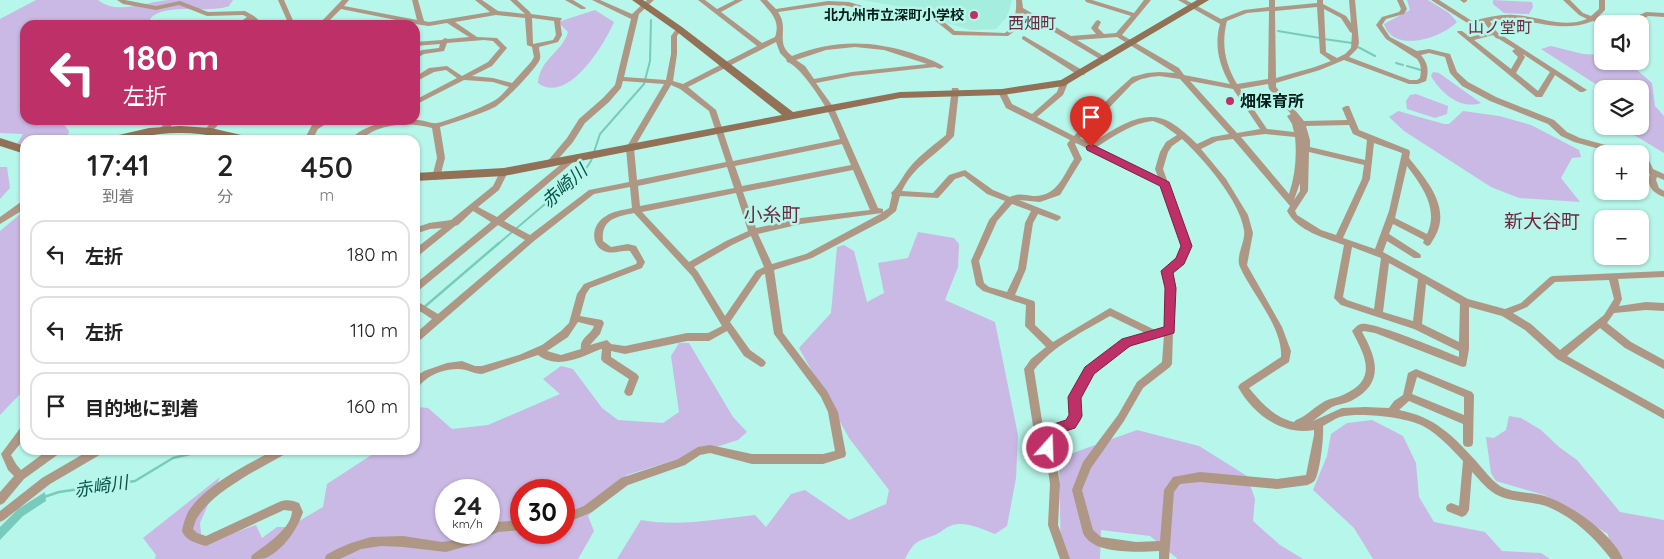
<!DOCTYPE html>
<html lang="ja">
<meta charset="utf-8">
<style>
:root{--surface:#fff;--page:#f6f6f6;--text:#222;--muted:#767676;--line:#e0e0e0}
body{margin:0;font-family:Quicksand,"Noto Sans JP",sans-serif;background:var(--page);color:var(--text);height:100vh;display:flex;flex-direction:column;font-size:19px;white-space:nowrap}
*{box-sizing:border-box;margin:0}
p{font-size:16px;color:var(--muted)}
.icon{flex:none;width:28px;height:28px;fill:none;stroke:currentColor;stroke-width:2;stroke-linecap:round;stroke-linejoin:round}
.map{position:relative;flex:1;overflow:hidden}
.details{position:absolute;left:20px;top:135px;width:400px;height:320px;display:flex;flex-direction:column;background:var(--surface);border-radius:15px;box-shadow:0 1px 4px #0004}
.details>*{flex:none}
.hud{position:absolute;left:20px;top:20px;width:400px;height:105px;border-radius:15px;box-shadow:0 1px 4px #0004;background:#bd3168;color:#fff;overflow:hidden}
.fabs{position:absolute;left:1594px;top:15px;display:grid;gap:10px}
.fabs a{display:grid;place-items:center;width:55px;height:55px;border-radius:10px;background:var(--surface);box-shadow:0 1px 4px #0004;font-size:25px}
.speed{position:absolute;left:435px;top:479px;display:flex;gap:10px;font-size:25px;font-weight:700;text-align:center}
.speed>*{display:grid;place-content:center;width:65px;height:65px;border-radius:50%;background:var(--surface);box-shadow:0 1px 4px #0004;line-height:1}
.speed small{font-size:12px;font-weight:400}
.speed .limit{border:8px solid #d22;background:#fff;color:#111}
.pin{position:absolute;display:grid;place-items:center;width:42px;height:42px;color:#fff;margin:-51px -21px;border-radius:50% 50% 50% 0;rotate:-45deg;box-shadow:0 0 5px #0007}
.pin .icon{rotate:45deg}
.me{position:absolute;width:55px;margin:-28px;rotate:20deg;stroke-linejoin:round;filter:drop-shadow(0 0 4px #0008)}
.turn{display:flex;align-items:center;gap:18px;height:105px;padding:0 20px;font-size:22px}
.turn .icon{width:65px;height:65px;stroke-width:2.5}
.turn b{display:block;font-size:35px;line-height:42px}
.eta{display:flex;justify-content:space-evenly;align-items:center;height:85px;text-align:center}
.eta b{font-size:30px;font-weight:600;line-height:35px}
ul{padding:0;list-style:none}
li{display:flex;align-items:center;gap:15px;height:68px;margin:0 10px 8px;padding:0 10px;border:2px solid var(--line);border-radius:15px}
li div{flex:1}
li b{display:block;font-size:19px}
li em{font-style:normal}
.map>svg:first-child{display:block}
.built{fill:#a4eddf}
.green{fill:#c9b9e4;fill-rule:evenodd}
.water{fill:#78cbbc}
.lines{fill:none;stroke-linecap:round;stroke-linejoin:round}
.stream-far1{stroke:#78cbbc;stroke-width:2}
.stream{stroke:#78cbbc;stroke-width:2.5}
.street{fill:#ae9885;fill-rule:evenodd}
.secondary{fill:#927156;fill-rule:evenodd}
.route{fill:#bd3168;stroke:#7b2044}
.poi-dot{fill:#bd3168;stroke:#b7f6ea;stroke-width:2}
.labels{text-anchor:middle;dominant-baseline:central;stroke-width:5;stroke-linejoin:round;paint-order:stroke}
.far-poi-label{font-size:14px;font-weight:bold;fill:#041e1a;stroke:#b7f6ea;text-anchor:end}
.far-quarter-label{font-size:16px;fill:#6d2840;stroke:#b7f6ea}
.poi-label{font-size:16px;font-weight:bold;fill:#041e1a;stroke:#b7f6ea;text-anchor:start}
.water-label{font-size:18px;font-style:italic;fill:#085349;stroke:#b7f6ea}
.quarter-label{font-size:19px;fill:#6d2840;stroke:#b7f6ea}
</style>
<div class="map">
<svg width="1664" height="559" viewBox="0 0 1664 559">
<rect width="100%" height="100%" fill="#b7f6ea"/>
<path class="built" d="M862 0H1012L1007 17 996 29 971 30 947 23 937 13Z"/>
<path class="green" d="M36 0H98C118 16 147 1 170 0 191 0 212 0 233 0L229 6C209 14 164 2 150 19L153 25H25V120H60L69 131 67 140H25V145L17 144 23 134 0 133V19Z
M1407 0H1428L1449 13 1457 22C1442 38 1393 54 1384 24L1410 10Z
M1493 0 1532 2 1533 7 1529 14 1504 13 1493 4Z
M595 10 614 22C604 45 568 105 538 83 540 58 562 53 568 32L558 22Z
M1551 46 1583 54 1602 55V61L1628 62 1652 83 1655 106 1664 116V153L1619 126H1640V89H1602V114L1594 108 1595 91 1597 85 1541 49Z
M1433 72 1439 73 1481 103C1460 110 1441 93 1431 76Z
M1416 94 1448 106 1447 114 1435 118 1407 109 1406 101 1410 95Z
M1398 111 1444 124H1449L1463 111 1499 116 1531 125 1579 150 1581 157 1572 158 1561 178 1580 202 1519 198 1491 187 1404 131 1389 117Z
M0 167H7L10 188 0 199Z
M25 210V389L0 415V231Z
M918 232 954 238 959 244 958 267 945 300 995 322 1018 435 1016 478 1007 526 995 534C982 529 964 520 950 526 945 528 941 532 937 534 918 542 915 539 905 559H617L641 520C679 527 716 519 755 515L766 527 791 494 805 490 849 520 886 504 889 490 849 438 799 348 831 313 837 247 844 245 854 251 867 302 884 293 878 263 908 258Z
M679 343H689L733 417 747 432 738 440 627 475 588 516 594 531 578 559H155L156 555 143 538 220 477 200 523 202 544 256 525 262 538 277 527H289L323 507 327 484 379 450H415L417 407 428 408 452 429 488 425 560 394 543 379 561 366 573 369 602 408 618 420 663 423 679 412 671 356ZM446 490H489V532H446ZM521 490H564V532H521Z
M1509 416 1521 418 1541 430 1559 447 1577 460 1620 512 1664 520V559H1612L1608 534 1544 495 1496 481 1491 473 1486 437 1494 438 1506 430Z
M1372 420 1403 436 1416 463 1419 497 1434 522 1485 532 1502 551 1541 553 1550 559H1373L1354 528 1313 490 1327 456 1331 434 1347 423Z
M1137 430 1199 446 1247 476 1255 499 1253 521 1280 545 1303 559H1178L1150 536 1101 530 1100 559H1061L1059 458Z"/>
<path class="water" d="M45 492 46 501 23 516 0 540V527L18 509Z"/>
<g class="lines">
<path class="stream-far1" d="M1278 31 1320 38
M1324 39 1352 43
M1358 47 1375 56
M1396 63 1403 65
M1407 66 1421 70
M498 244 585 170 591 161 600 134 644 84 650 61 651 20"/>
<path class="stream" d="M415 315 499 243
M44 497 59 492 135 481 173 458 207 450"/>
<path class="street" d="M117 0H125L156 6 180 1 208 12 245 11 254 16 264 25H257L251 21 244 25H236L247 17 243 15 207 16 179 5 156 10 123 4Z
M278 0H284L295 25H289Z
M342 0H349L344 6 417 20 412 0H418L424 21 429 22 490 12 475 0H482L498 11 525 14 510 0H517L530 12 531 14 561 18 562 19 560 21 562 35 558 42 539 47C539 51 541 55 540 59 537 68 504 102 495 107 478 115 458 121 440 127L445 158 440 177 436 180 432 177 437 158 432 128C414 123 394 123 376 130 365 135 363 140 350 140 366 122 397 119 418 120 424 120 432 124 437 123 448 121 490 105 498 98 502 95 506 90 509 87L493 82 464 80 415 105V100L457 78 446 70 434 72 415 82V77L429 68 447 66 462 76 488 62 500 48 493 41 484 40 447 43 444 51 424 54 415 59V54L422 50 439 48 440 44 415 46V42L442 40 445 38 448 39 469 37 447 23 429 26 421 25 341 9 325 25H318ZM496 15 525 18 527 45 532 47 534 57 531 62 512 83 493 78 472 76 492 66 507 48 497 38 477 37 455 22ZM532 18 554 21 556 35 553 40 533 44Z
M565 0H573L586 8 585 9H581Z
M592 0H600L632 14 647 0H654L639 14 624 77 666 80 671 54V36L677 28 679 27 682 29 677 36V54L673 81 683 84 757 46 698 0H705L717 9 735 0H743L721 12 762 43 775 37C781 20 770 12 760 0H767L776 9 828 1 849 2 883 12 937 16 955 31 1005 33C1014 26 1017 11 1016 0H1022L1023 8 1071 36 1096 34 1091 28 1096 21 1098 20 1101 22 1098 28 1104 34 1116 33 1131 16 1086 2 1085 0H1092L1134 13 1144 0H1151L1122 35 1179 68 1184 75 1230 84C1219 65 1214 45 1220 24L1178 0H1186L1221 19 1244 10 1269 7V0H1275V7L1317 3V0H1323V4L1346 16 1351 23 1349 0H1355L1359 43 1357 49 1349 57 1410 80H1417L1420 78C1421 71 1422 65 1417 59L1386 39 1376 25 1382 17 1399 12 1401 9 1397 0H1403L1407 9 1404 14 1386 19 1382 25 1390 37 1417 51 1429 49 1450 54 1457 72 1468 82 1496 97 1554 120 1567 132 1580 138 1631 152 1632 154H1618L1574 142 1561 136 1548 124 1490 101 1462 86 1450 73 1445 57 1429 53 1421 55C1428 63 1429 71 1426 81L1418 84H1409L1344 60 1320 70 1276 83V87L1304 121 1347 120 1342 108 1346 106H1349L1359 130 1409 150 1410 152 1409 158C1424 177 1446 201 1439 227 1437 234 1433 240 1430 245L1427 246 1423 243 1424 240 1393 224 1389 234 1420 254 1421 256 1420 258H1414L1387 241 1383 252 1468 299 1505 309 1521 303 1550 277 1553 276 1664 271V277L1618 279 1622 299 1619 306 1646 302 1664 303V311L1646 310 1614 313 1607 323 1631 342 1664 360V369L1625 348 1600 328 1567 356 1664 410V419L1557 359 1525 330 1502 316 1469 307V349L1466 366 1463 367 1460 366 1375 333 1364 331 1362 332C1378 360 1384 384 1351 401 1345 404 1338 404 1332 407 1325 411 1320 416 1313 421L1342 408 1365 407 1389 408 1394 401 1403 395 1408 373 1416 369 1472 392 1474 395 1473 443 1472 446 1468 447 1464 446 1463 443V424L1409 401 1399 410C1435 417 1452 435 1476 461 1483 469 1491 480 1500 486 1512 493 1528 492 1541 495 1568 502 1612 533 1623 559H1611C1594 537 1572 516 1546 506 1528 500 1506 503 1491 491 1484 486 1478 478 1472 472L1469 510 1466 515 1462 517 1447 511 1446 508 1447 505 1451 503 1459 506 1463 461C1451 448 1438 434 1423 426 1406 417 1359 412 1340 417 1334 419 1329 423 1323 426 1324 436 1320 472 1315 480 1313 483 1311 483 1308 485L1277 489 1200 482 1180 484 1174 492 1169 559H1159V551C1139 552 1092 555 1083 533L1072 490 1083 462 1118 415 1137 382 1162 362 1164 335C1133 342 1100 358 1084 387 1071 412 1094 426 1052 435L1060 484 1058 525 1070 559H1060L1048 525 1050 484 1043 436 1035 435 1034 432 1024 369 1031 359 1046 347 1025 326 1026 305 983 291 976 285 971 261 989 220 1005 201 987 194 964 176 955 179 938 198 900 196 896 211 886 219 812 258 774 270 783 333 827 391 838 412 846 454 845 457 823 464H752L710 453 700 455 685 465 628 485 592 512 564 524V514L584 506 621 478 678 459 698 447 710 445 752 454H823L835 451 828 412 821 397 774 334 765 274 762 275 730 322 750 350 764 360 766 363 764 366 761 367 744 356 727 331 709 341H687L625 354 611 351V357L637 374 639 377 632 395 629 396 626 395 624 392 629 379 603 362 601 359 602 349H601C581 357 558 370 538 355L482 374C474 374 467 369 458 369 446 369 433 373 424 381 420 384 419 387 415 389V377L424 371 447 363 462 361 475 366H482L519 355 542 345 561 331 569 323 577 294 584 284 636 264 637 262 630 251C623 250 615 254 607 252 589 247 591 224 606 216 613 211 623 210 632 208L630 187 594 194 534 241 418 342 415 343V334L432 319 415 308V300L438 314 525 240 498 225 418 291 415 292V284L491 222 473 211 458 225 455 226 418 256 415 257V249L442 228 430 229 415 234V228L429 223 451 220 493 186 501 170 504 169 508 172 499 190 478 207 497 217 571 156H577L578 158 504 221 530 235 589 190 629 182 626 148 664 84 623 81 621 88 609 102 585 123 573 142 553 165H547L546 163 567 138 579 119 603 98 615 85 631 19ZM828 5 848 6 882 16 933 19 953 35 1008 36 1016 30 1022 13 1103 61H1107L1109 59 1077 40 1117 37 1175 73 1159 72 1147 73 1132 77 1110 97 1074 136 1037 117 1063 95 1068 83 1067 81H1061L1057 92 1032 114 1012 104 1005 90H999L998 92 1006 108 1070 140 1067 144 1074 159C1063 176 1057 197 1033 196 1025 195 1017 193 1010 197L993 190 965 170 949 175 933 193 902 191C913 166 937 155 954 136L959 90 958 88H952L946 135C934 145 920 155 910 167 903 175 898 187 891 193L892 195 889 208 883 212V209L878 208 834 108 816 83 852 76 935 67 940 69 944 67C935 60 922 57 912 53 869 40 834 40 792 56 774 43 790 29 778 12ZM1317 7 1320 53 1331 61 1315 67 1276 78 1275 11ZM1324 9 1341 18 1350 32 1352 33 1351 48 1345 54 1337 58 1326 52ZM1269 11 1268 79 1237 84C1225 64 1221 44 1227 21L1247 13ZM776 42 780 53 786 59 787 62C798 64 821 98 827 110 832 119 836 129 840 139L733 161 716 110 688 87ZM855 47 884 50 927 64 852 72 814 79 805 66 796 60 826 50ZM1159 76 1180 79 1229 134 1212 137 1197 144C1189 136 1180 128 1170 122 1143 107 1113 130 1091 144L1080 138 1132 84C1141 78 1149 77 1159 76ZM1190 81 1233 89 1260 129 1237 133ZM1268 84 1269 89 1291 114 1287 116 1292 124 1294 132 1267 129 1240 89ZM671 85 680 89 709 111 726 162 637 180 634 148ZM1153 121 1163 125 1177 135 1166 142 1160 152 1155 169 1158 177 1097 147C1114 136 1132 123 1153 121ZM1349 125 1353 134 1367 140 1365 160 1310 147V140L1306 126ZM1265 134 1295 137C1297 156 1295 176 1289 194L1241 137ZM1182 139C1203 158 1240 201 1244 230 1246 242 1235 256 1240 267 1252 294 1283 327 1281 357L1240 384 1238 387C1253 414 1282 436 1314 430V435L1306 475 1277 479 1200 472 1173 477 1164 490 1160 541 1136 542 1101 537 1093 530 1082 490 1091 468 1124 421 1143 388 1170 367 1172 364 1173 333 1175 330 1173 327 1174 288 1172 272 1184 263 1191 246 1163 169 1168 152 1172 146ZM1233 139 1290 206 1287 211C1297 231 1325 238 1344 245L1334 298 1341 305 1414 329 1459 351V357C1443 351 1373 321 1361 324 1357 325 1355 328 1352 331 1366 357 1378 380 1343 395 1337 398 1331 398 1325 401 1314 407 1307 416 1296 420L1294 422C1275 418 1261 403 1249 388L1289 362 1291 351 1282 327 1247 265 1253 233 1248 215 1226 179 1201 149 1217 141ZM1076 143 1161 185 1183 246 1177 259 1163 271 1166 288 1164 328 1155 330 1110 308 1053 342 1035 325V303L1034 301 1015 295 1026 269 1033 223 1038 214 1057 221 1061 218 1060 216 1019 200 1040 202 1060 195 1082 159 1075 144ZM1374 143 1402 153 1389 211 1375 249 1343 238 1370 179ZM842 144 851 165 742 186 735 166ZM1309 152 1364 165 1362 179 1336 235 1321 230 1297 215 1295 211 1308 191ZM1407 166C1422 186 1439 209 1427 234L1395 218ZM727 167 734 188 640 206 638 186ZM853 170 870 210 801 218 756 228 743 192ZM1300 183V191L1294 200ZM736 193 748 231 726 241 689 262 642 212ZM1012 204 1031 211 1025 223 1018 269 1007 292 989 287 984 283 979 261 997 221ZM634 213 692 276 722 326 708 333H687L625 346 611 344 607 340 590 345 600 334 604 323 602 320 580 316 586 294 590 288 642 268 645 262 636 246 628 244 611 247 603 241C601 219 616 217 634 213ZM882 213 806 254 772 264 758 234 801 224ZM751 236 764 267 756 271 725 316 698 272 694 267 732 245ZM1352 247 1381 258 1374 309 1347 300 1343 297ZM1389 263 1418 279 1413 321 1383 312ZM1609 280 1614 299 1604 315 1560 350 1531 324 1513 313 1527 307 1555 282ZM1426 284 1460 304 1459 342 1422 324ZM1110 316 1145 333C1114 343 1081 364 1070 396 1068 404 1072 411 1069 419L1060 424 1043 427 1034 370C1053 346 1084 331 1110 316ZM578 322 594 326C591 335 579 338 581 349L561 355 547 351 568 337ZM1417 377 1464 397V415L1412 394Z
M1431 0H1439L1472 21C1486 18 1500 14 1514 15 1540 16 1562 29 1587 19L1579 15 1563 0H1570L1583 13 1591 16 1599 9V0H1605V10L1597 18 1608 24H1602V25L1593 21C1557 36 1527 14 1490 21L1497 32 1587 90 1583 92H1580L1555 75 1542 97H1536L1457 32 1458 31H1462L1470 37 1491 32 1484 22 1469 24ZM1493 35 1496 38 1499 39 1515 49 1512 51 1518 57 1511 69 1474 40ZM1523 54 1550 72 1538 91 1516 73 1525 57Z
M1460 0H1467V1L1464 3Z
M1646 12 1664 13V17L1648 16 1636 24H1629L1637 16Z
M1024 36 1084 71 1085 73 1084 75H1078L1022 39V37Z
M168 120H177L166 131H160L159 129Z
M214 120H223L211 132H205L204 130Z
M322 120H332L318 129 312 140H304L312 125Z
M1640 154 1647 156 1653 169 1664 174V180L1657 177 1656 180 1659 188 1664 191V197C1653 193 1646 186 1650 174 1644 171 1640 160 1640 154Z
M25 199V208L23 210 0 224V217Z
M25 426V438L11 455 16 464 21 470 48 450H61L60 453 24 479 4 503 0 505V492L14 476 8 470 1 454 21 427Z
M90 450H104L103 453 50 484 4 520 0 522V511L42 478Z
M274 450H288L287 453C259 469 213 491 197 518 195 521 194 526 193 529L197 533 206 536 279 502C285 499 293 500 299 503L303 512C297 530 284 549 266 558 262 559 255 559 251 559L252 555C265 546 292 528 292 511L284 510 206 546C196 543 186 541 182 531 183 525 185 518 188 512 205 485 247 465 274 450Z
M521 520V530L498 532 467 546 446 552 403 547 381 546 361 549 340 559H325L326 555 337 549 351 543 371 537 403 536 442 542 457 540 474 532H489V526L497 522Z"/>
<path class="secondary" d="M632 0H643L682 27 793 112 900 92 1002 89 1061 80 1197 0H1209L1064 86 1002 95 900 98 504 176 415 181V173L504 168 782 115 676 31Z
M180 126 211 128 250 137 251 140C228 140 206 133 182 133 157 132 133 140 109 140L110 137 149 128Z
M0 138 25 146V154L0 146Z"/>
</g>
<path class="route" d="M1091 144 1169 182 1192 246 1184 264 1173 273 1176 288 1174 333 1130 346 1094 374 1081 398 1082 416 1080 420 1075 428 1054 435 1055 448 1053 452 1048 454 1044 452C1041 445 1039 435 1042 428L1066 420 1069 415 1068 397 1085 367 1122 339 1164 327 1165 288 1161 271 1176 258 1181 246 1160 186 1087 150 1086 147Z"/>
<g class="poi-dot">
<circle cx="974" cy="15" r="5"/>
<circle cx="1230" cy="101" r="5"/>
</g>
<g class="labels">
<g class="far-poi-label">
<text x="964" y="15">北九州市立深町小学校</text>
</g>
<g class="far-quarter-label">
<text x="1032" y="23">西畑町</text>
<text x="1500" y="27">山ノ堂町</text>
</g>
<g class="poi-label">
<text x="1240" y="101">畑保育所</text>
</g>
<g class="water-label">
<text transform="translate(564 186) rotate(-42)">赤崎川</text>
<text transform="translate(101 486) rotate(-9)">赤崎川</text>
</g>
<g class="quarter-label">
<text x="772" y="214">小糸町</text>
<text x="1542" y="221">新大谷町</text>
</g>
</g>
</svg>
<div class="fabs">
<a><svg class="icon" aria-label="sound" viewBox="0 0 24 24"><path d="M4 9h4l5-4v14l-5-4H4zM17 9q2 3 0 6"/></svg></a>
<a><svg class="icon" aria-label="layers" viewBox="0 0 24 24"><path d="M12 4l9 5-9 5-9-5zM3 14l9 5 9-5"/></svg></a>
<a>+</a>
<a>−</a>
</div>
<div class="speed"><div>24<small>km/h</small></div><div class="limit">30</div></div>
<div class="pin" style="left:1091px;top:147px;background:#d93025"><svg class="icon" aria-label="arrive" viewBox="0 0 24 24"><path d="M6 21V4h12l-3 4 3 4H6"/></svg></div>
<svg class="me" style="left:1048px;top:448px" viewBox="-20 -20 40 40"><circle r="17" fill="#bd3168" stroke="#fff" stroke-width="3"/><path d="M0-11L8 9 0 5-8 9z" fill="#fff"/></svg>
<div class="hud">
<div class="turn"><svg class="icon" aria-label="left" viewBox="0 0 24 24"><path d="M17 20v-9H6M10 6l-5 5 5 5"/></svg><div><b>180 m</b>左折</div></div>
</div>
<section class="details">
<div class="eta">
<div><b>17:41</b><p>到着</p></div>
<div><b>2</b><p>分</p></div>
<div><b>450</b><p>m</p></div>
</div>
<ul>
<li><svg class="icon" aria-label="left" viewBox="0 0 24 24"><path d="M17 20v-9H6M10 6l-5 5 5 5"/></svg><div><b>左折</b></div><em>180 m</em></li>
<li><svg class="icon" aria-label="left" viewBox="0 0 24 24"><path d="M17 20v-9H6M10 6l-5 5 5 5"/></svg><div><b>左折</b></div><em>110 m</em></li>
<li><svg class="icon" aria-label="arrive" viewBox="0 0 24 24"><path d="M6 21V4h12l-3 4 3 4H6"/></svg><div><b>目的地に到着</b></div><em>160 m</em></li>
</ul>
</section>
</div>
